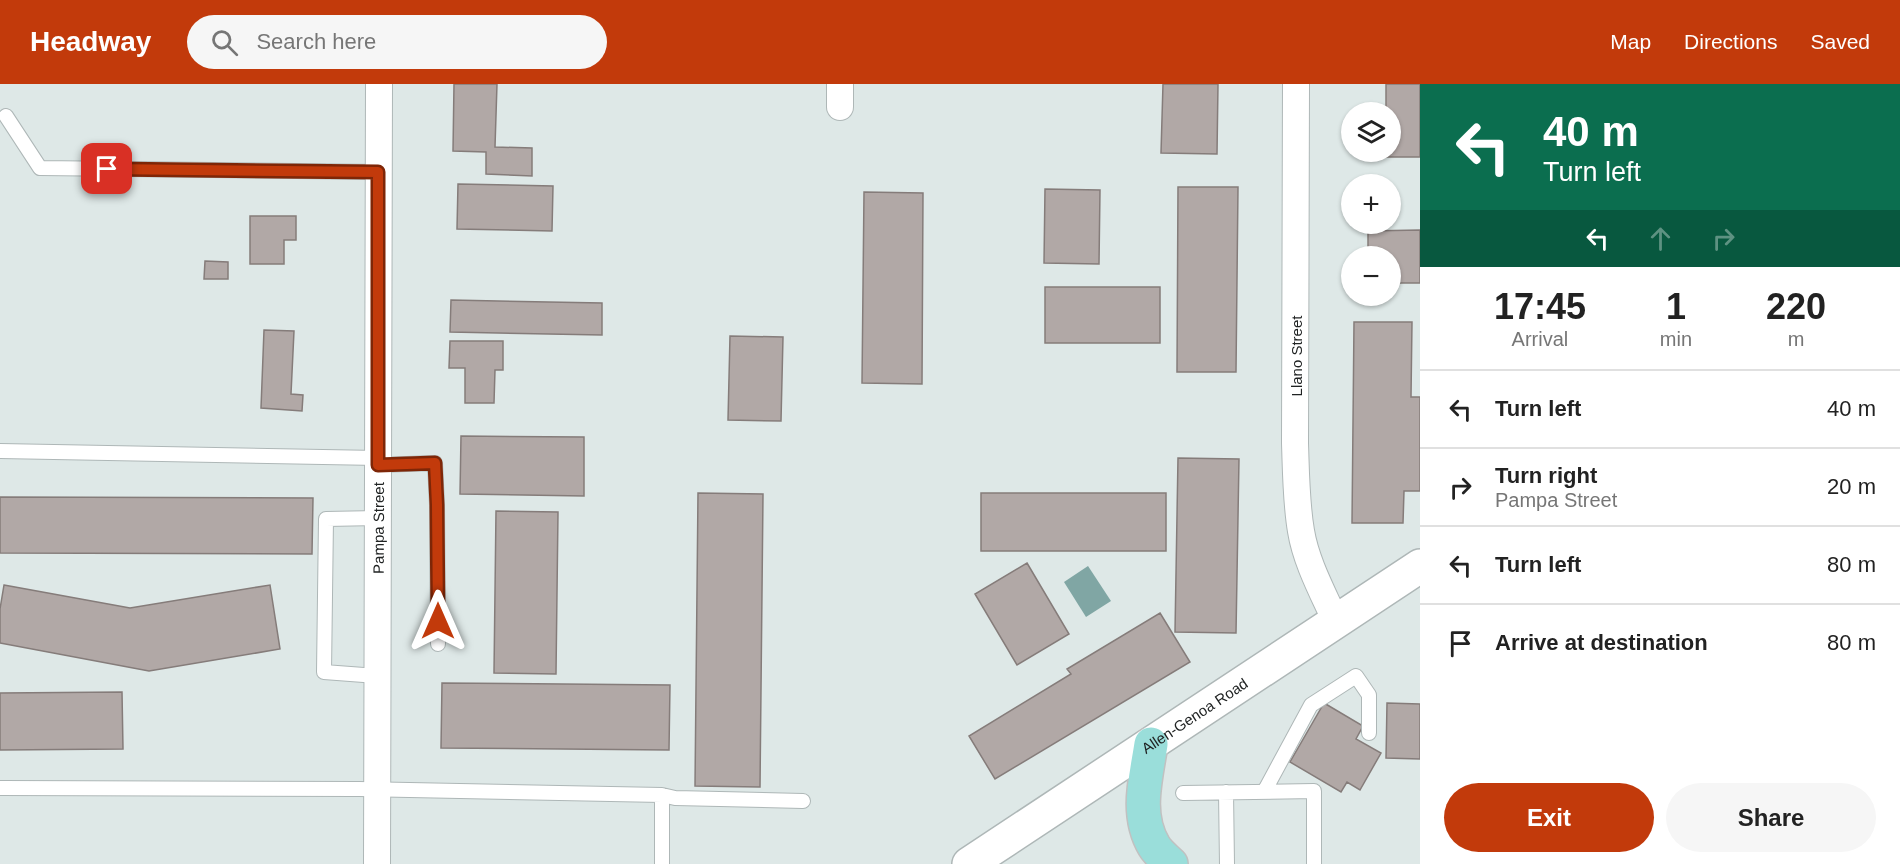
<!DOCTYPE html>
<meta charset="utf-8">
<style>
:root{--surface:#fff;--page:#f6f6f6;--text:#222;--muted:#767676;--line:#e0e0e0;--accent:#c23a0b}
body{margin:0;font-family:Helvetica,sans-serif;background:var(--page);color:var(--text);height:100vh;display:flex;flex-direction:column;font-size:22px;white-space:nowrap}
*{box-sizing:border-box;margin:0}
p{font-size:20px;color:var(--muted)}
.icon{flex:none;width:33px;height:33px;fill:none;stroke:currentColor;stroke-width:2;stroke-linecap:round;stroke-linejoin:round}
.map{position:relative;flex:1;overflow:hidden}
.panel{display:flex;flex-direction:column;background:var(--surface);width:480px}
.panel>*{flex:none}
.banner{background:#0b6e4f;color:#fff;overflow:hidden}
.buttons{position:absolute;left:1341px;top:18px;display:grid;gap:12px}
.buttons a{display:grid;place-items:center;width:60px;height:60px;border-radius:50%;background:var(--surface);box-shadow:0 2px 4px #0004;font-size:30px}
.pin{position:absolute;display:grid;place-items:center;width:51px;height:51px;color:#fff;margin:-26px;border-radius:12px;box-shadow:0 3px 9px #0006}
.me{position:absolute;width:66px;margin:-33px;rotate:0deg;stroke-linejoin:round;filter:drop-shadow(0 0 4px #0008)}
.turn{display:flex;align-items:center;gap:21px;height:126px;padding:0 24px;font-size:27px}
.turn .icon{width:78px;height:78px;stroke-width:2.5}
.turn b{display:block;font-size:42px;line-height:51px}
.lanes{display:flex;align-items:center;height:57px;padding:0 24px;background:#0003;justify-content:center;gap:30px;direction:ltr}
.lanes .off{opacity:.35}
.eta{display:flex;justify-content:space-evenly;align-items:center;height:102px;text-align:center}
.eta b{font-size:36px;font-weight:700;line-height:42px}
.cta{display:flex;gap:12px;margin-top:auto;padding:12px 24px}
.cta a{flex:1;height:69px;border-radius:36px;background:var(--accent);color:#fff;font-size:24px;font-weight:700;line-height:69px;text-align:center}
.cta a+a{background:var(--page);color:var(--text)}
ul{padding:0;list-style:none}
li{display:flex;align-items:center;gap:18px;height:78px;padding:0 24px;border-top:2px solid var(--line)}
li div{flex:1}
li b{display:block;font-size:22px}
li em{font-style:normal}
header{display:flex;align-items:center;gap:36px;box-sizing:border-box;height:84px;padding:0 30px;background:var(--accent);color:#fff}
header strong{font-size:28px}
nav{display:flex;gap:33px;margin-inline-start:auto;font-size:21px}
.search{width:420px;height:54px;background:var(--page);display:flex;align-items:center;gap:15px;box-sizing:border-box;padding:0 21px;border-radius:33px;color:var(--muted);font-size:22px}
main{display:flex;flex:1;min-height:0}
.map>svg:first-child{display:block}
.water{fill:#80a6a4}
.building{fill:#b1a8a6;stroke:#857c7a;stroke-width:1.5}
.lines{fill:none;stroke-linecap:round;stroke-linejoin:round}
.service-casing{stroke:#aeb7b7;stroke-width:16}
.minor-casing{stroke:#aeb7b7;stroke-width:28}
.secondary-casing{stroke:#aeb7b7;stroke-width:36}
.primary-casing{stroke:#c1c1c1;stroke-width:36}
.service{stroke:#fff;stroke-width:14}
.minor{stroke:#fff;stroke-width:26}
.secondary{stroke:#fff;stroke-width:33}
.primary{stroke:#9adeda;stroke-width:33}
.route-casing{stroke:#7e2607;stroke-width:15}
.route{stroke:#c23a0b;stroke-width:10}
.labels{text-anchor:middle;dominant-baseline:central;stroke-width:4.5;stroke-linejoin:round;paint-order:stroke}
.street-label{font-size:15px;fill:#202323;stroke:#fff}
</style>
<header>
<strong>Headway</strong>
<div class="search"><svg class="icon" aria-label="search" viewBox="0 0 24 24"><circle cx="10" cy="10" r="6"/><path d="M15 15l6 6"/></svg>Search here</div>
<nav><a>Map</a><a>Directions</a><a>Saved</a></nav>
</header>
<main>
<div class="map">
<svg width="1420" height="780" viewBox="0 0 1420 780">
<rect width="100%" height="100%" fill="#dee8e7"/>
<path class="water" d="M1088 482 1111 517 1086 533 1064 498Z"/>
<path class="building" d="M454 0H497L495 63 532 64V92L486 90V68L453 67Z
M1163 0H1218L1217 70 1161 69Z
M1386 0H1420V73H1385V68H1390V28H1386Z
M458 100 553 102 552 147 457 145Z
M1178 103H1238L1236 288H1177Z
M1045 105 1100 106 1099 180 1044 179Z
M864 108 923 109 922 300 862 299Z
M250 132H296V156H284V180H250Z
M1420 146V199H1390V172H1368V147Z
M205 177 228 178V195H204Z
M1045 203H1160V259H1045Z
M451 216 602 219V251L450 248Z
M1354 238H1412L1411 313H1420V407H1404L1403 439H1352Z
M264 246 294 247 291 310 303 311 302 327 261 324Z
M730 252 783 253 781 337 728 336Z
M450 257H503V286H495L494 319H465V284H449Z
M461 352 584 353V412L460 410Z
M1178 374 1239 375 1236 549 1175 548Z
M698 409 763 410 760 703 695 702Z
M981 409H1166V467H981Z
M0 413 313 414 312 470 0 469Z
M496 427 558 428 556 590 494 589Z
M1027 479 1069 550 1017 581 975 510Z
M4 501 130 524 270 501 280 565 149 587 0 559V525Z
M1160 529 1190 578 995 695 969 652 1071 590 1067 585Z
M442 599 670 601 669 666 441 664Z
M122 608 123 665 0 666V609Z
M1324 619 1363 642 1356 655 1381 669 1360 706 1347 698 1341 708 1290 678Z
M1387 619 1420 620V675L1386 674Z"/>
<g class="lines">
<g class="service-casing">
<path id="service" d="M6 32 40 84 378 88
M0 367 378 374
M378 381 435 379 437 421 438 560
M377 592 324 588 326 435 378 434
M0 704 359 705 662 711V780
M1226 708 1227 780
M1264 708 1311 621 1356 592 1369 611V649
M1183 709 1314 707V780
M662 711 675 714 803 717"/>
</g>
<g class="minor-casing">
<g id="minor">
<path d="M1296 0 1295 359C1296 388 1296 418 1301 447 1306 478 1323 509 1336 538"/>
<path d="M840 23V0"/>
<path id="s1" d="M377 780 379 0"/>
</g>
</g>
<g class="secondary-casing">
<g id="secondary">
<path id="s2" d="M969 780 1420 482"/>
</g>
</g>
<g class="primary-casing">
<path id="primary" d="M1151 660C1146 694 1135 730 1154 762 1158 769 1166 775 1171 780"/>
</g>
<use href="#service" class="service"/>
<use href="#minor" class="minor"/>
<use href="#secondary" class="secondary"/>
<use href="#primary" class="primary"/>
</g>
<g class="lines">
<g class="route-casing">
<path id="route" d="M107 85 378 88V381L435 379 437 421 438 537"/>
</g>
<use href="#route" class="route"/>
</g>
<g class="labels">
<g class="street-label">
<text transform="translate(1296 272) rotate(-90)">Llano Street</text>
<text stroke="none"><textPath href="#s1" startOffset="336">Pampa Street</textPath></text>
<text stroke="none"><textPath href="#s2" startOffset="270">Allen-Genoa Road</textPath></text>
</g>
</g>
</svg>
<div class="buttons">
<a><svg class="icon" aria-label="layers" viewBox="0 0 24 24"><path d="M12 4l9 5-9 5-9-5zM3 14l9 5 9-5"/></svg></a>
<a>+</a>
<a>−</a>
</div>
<div class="pin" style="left:107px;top:85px;background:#d93025"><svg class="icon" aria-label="arrive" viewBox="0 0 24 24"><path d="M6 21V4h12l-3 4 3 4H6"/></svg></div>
<svg class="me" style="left:438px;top:537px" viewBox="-20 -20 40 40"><path d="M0-17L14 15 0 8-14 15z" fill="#c23a0b" stroke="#fff" stroke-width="4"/></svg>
</div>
<section class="panel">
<div class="banner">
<div class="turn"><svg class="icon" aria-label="left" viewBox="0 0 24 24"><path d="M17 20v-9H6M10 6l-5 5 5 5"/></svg><div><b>40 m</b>Turn left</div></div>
<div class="lanes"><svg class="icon" aria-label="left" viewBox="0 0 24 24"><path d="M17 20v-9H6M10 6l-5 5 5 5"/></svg><svg class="icon off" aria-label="ahead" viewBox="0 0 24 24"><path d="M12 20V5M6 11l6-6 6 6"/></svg><svg class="icon off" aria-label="right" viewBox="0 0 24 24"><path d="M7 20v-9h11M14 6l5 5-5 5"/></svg></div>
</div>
<div class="eta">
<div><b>17:45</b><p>Arrival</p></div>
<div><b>1</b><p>min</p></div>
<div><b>220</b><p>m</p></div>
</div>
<ul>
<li><svg class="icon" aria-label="left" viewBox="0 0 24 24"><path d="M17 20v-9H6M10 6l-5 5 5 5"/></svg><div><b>Turn left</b></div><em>40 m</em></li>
<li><svg class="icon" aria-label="right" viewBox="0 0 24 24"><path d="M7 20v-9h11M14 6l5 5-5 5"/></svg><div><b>Turn right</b><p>Pampa Street</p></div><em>20 m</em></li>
<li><svg class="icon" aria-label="left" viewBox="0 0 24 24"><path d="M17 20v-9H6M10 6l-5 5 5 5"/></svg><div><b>Turn left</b></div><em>80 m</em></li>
<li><svg class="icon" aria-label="arrive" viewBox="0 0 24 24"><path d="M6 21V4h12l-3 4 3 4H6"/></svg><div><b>Arrive at destination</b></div><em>80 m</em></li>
</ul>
<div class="cta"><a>Exit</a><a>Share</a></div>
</section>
</main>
